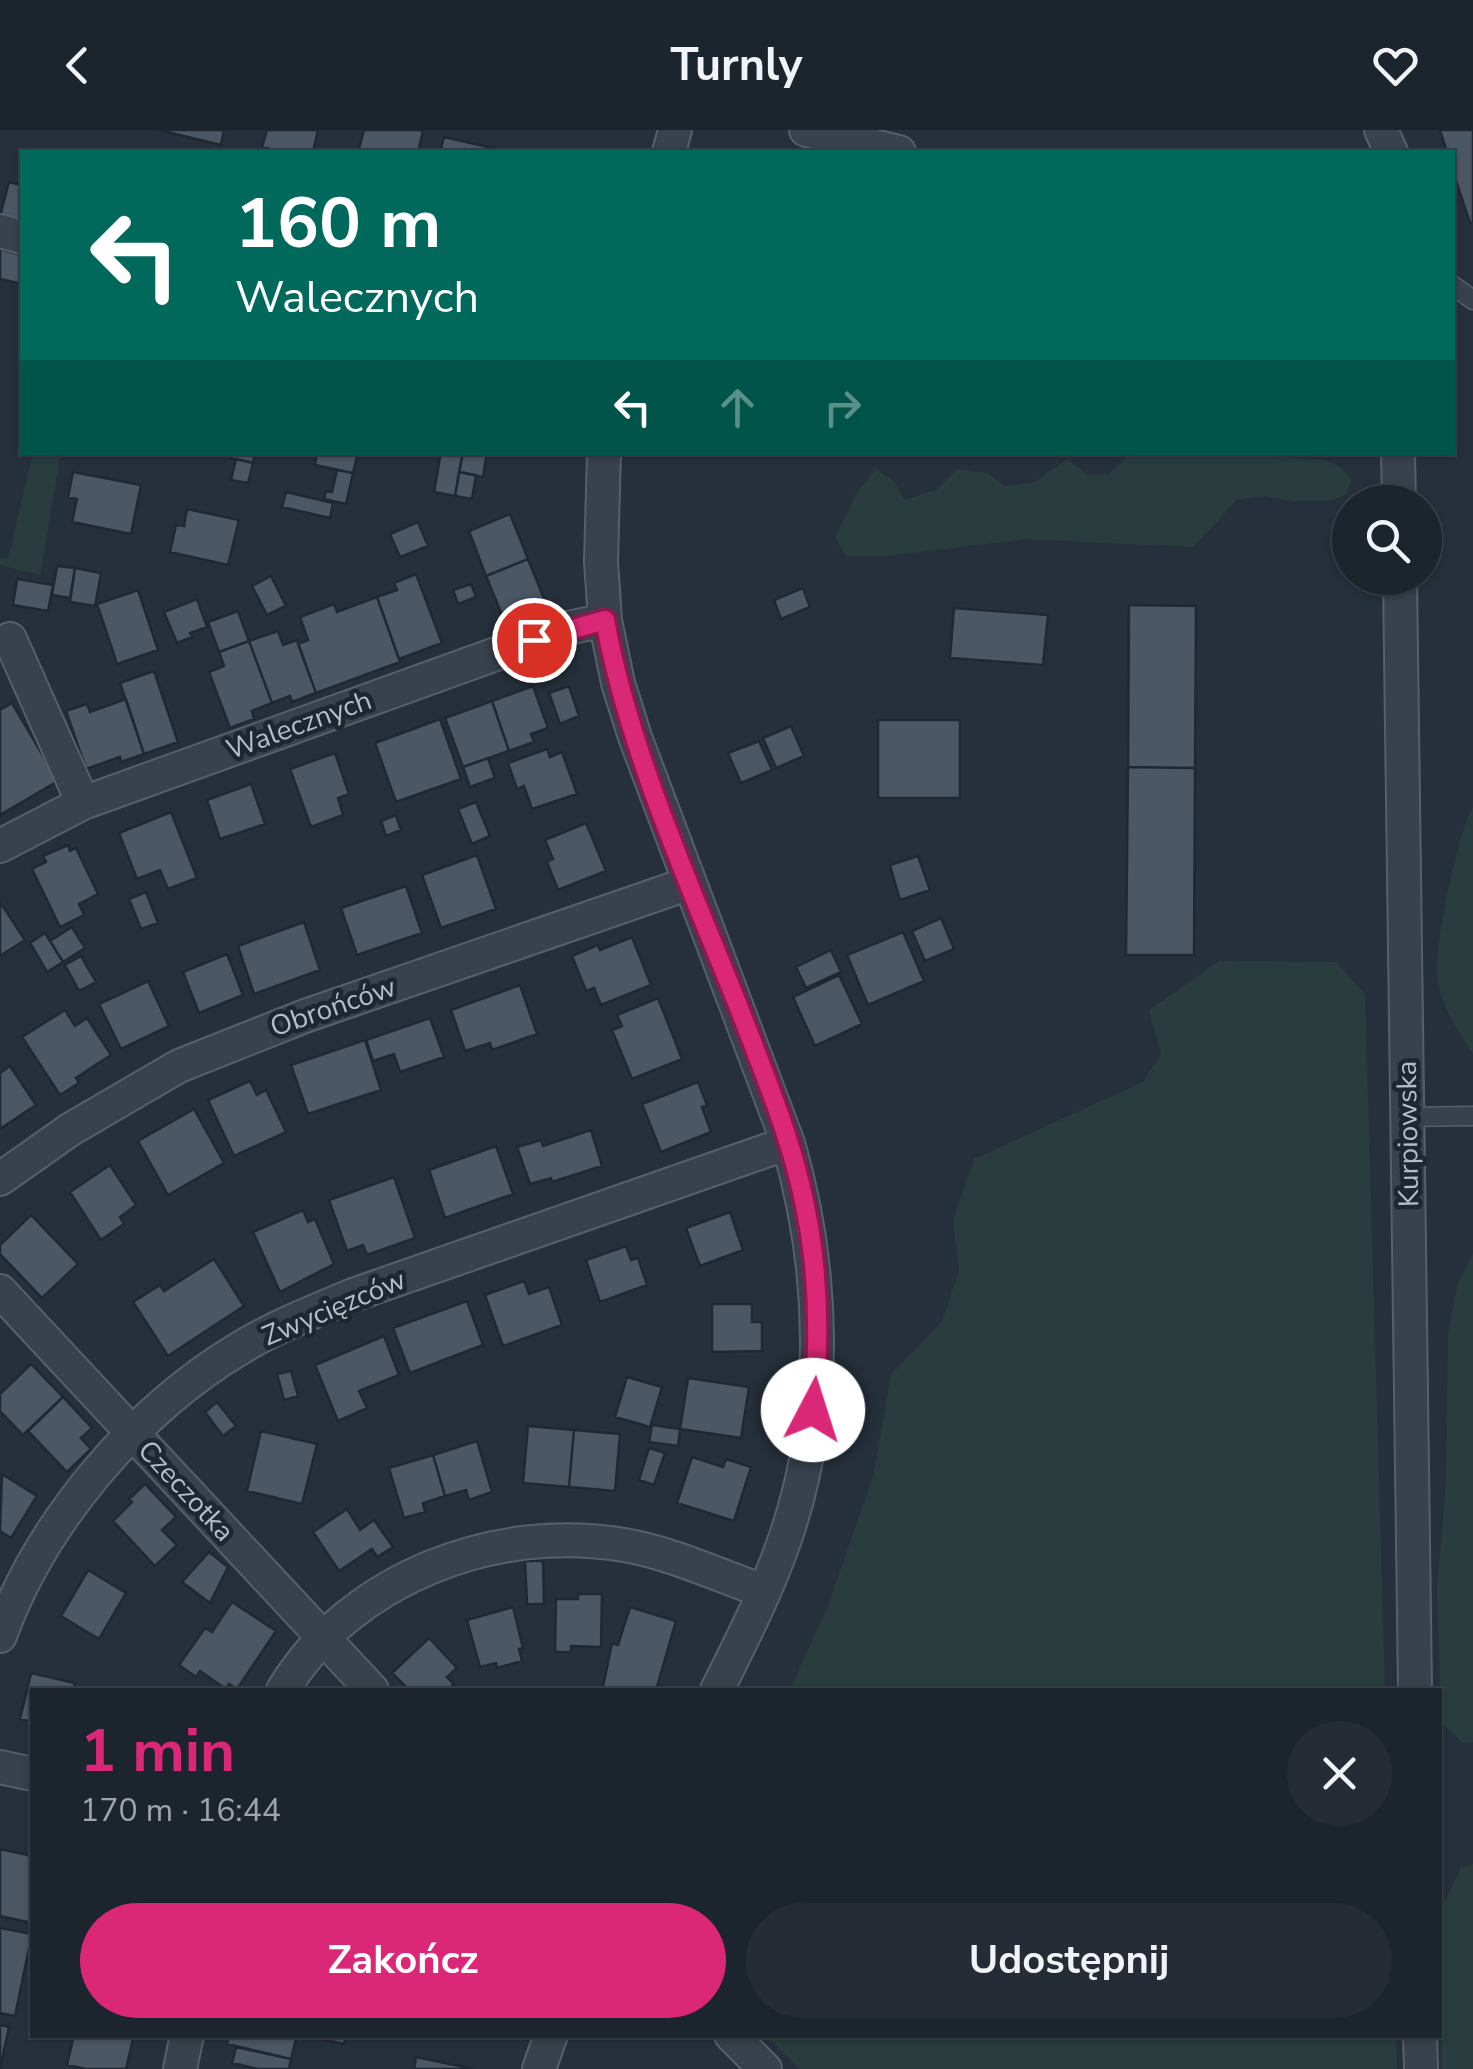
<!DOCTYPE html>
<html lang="pl">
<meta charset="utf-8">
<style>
:root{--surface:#1c242d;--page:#252c35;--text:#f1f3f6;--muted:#a0a4aa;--line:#3a4149;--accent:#db2777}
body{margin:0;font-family:"Nunito Sans",sans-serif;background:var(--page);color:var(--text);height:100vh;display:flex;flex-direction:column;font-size:38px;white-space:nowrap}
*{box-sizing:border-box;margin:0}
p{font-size:32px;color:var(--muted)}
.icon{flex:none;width:55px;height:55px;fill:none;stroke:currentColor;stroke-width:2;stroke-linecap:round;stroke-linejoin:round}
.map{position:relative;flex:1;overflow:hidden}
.drawer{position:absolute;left:30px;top:1558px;width:1412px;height:350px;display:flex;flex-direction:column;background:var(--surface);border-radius:0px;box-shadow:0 2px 8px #0004,0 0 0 2px var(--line)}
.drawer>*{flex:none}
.hud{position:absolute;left:20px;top:20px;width:1435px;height:305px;border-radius:0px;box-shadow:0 2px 8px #0004,0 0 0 2px var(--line);background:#00695c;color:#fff;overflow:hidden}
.fabs{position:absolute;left:1332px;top:355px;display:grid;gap:20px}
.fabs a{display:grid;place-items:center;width:110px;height:110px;border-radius:50%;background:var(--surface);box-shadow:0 2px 8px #0004,0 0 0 2px var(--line);font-size:50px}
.pin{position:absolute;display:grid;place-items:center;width:85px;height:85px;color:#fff;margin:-42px;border:5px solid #fff;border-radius:50%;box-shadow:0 2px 10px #0007}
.me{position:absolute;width:110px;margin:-55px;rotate:5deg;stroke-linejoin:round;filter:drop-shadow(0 0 8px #0008)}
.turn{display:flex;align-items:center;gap:35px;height:210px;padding:0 50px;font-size:45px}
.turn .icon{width:130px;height:130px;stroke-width:2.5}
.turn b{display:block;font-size:70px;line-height:85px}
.lanes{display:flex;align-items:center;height:95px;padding:0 50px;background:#0003;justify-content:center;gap:50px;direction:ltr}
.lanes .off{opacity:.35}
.round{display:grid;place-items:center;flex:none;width:105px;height:105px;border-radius:52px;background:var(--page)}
.head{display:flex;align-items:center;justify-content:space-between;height:170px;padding:0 50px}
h1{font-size:60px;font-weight:700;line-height:75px;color:var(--accent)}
.primary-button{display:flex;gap:20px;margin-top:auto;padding:20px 50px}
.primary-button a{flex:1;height:115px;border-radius:60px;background:var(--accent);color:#fff;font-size:40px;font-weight:700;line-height:115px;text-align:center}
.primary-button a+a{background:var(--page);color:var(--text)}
header{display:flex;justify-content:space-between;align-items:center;height:130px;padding:0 50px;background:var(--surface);font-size:45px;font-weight:700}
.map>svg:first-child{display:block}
.green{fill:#293d3e}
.building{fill:#4c5765;stroke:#202833;stroke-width:2.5}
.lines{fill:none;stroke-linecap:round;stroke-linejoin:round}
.service-casing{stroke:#575f6a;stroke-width:21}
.minor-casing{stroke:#575f6a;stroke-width:36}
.service{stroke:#39414c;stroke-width:18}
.minor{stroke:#39414c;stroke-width:32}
.route-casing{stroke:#8e194d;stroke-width:25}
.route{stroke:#db2777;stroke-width:18}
.labels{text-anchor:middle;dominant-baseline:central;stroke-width:9;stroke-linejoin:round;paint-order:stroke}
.street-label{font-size:28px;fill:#b5bdc7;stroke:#1e2631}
</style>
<header><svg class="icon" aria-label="back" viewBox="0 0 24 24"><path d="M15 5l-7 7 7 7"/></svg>Turnly<svg class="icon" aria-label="heart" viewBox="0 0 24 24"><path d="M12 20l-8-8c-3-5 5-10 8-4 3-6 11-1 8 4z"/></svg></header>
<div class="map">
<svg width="1473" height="1939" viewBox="0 0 1473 1939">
<rect width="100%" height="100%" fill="#26303c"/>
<path class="green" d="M1131 322H1258C1286 336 1332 315 1351 350L1347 364 1330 371H1295L1262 366 1237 370 1193 417 1026 409 885 426H846L835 408 855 365 876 339 894 351 904 370 936 360 958 339 987 343 1005 356 1035 352 1067 329 1088 345 1109 344Z
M33 323H61L40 445 0 435V428L8 429Z
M1473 677V924C1458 902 1444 880 1438 854 1431 828 1458 701 1473 677Z
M1219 831 1336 832 1365 864 1385 1560H790L828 1475 873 1347 891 1245 942 1191 959 1141 953 1090 974 1029 1143 952 1161 924 1149 880Z
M1473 1124V1612L1462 1613 1441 1592 1437 1459 1446 1353 1448 1206 1458 1152Z
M1473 1734V1939H1441L1443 1775 1461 1738Z
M766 1905H1396L1397 1939H800Z"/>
<path class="building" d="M159 0H224L221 15Z
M267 0H318L313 22H283L262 17Z
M364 0H419L423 1 418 22H358Z
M1440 0H1473V92L1470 93 1452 39V22H1447Z
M444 7 510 22H440Z
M9 52 22 55V92L0 86Z
M0 119 22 125V154L0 149Z
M232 322H255L253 333 231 328Z
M317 322H358L353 343 315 335Z
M441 322H463L455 366 434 362Z
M463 322H487L483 347 459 342Z
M236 329 253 333 248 353 231 350Z
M337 340 353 343 346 374 324 369 326 361 332 362Z
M73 342 141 355 131 404 72 392 77 369 68 367Z
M459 342 476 345 472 369 455 366Z
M286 362 333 373 330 388 282 377Z
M187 379 239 390 228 435 170 422 176 395 184 396Z
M510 384 528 429 486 446 469 401Z
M418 392 428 416 400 427 390 404Z
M528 429 544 469 502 485 486 446Z
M57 436 75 438 70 468 52 465Z
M75 438 101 443 95 476 70 472Z
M416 444 442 513 399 529 377 467 397 460 394 453Z
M271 446 286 476 267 485 252 456Z
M17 449 53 455 48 481 13 475Z
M471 454 476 467 458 474 453 460Z
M803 458 810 477 781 489 774 470Z
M138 460 158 520 117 534 97 474Z
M377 467 400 532 316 563 298 514 308 510 300 487 334 474 337 482Z
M197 469 207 497 190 503 192 507 177 513 164 482Z
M1129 475 1196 476 1195 638 1128 637Z
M954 478 1048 485 1043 535 950 528Z
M238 481 249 511 219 522 208 492Z
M278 501 283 515 297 510 316 563 292 572 290 566 272 573 249 511Z
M249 511 272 573 252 581 254 589 230 598 209 542 224 536 219 522Z
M154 541 178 612 144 624 120 553Z
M533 556 548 598 531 604 534 612 509 621 492 571Z
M569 556 579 586 560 594 549 563Z
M126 569 144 624 121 632 120 627 86 639 66 581 87 574 90 582Z
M492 571 509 621 463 637 445 588Z
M12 573 58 651 0 685V580Z
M440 589 461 649 396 672 375 613Z
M878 590H960V668H878Z
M791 596 804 626 776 638 763 608Z
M759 611 772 640 741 653 728 623Z
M547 619 550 627 562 622 577 664 532 679 524 656 517 659 508 633Z
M335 623 349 664 338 668 343 685 311 697 290 639Z
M488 628 495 648 470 657 463 637Z
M1128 637 1195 638 1194 825H1126Z
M251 654 265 694 220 709 207 670Z
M476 672 490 706 472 714 458 679Z
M171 682 197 748 168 759 160 740 137 749 119 703Z
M396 685 401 700 386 706 381 691Z
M586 693 606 741 558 760 547 732 553 729 545 710Z
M68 715 70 721 76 718 98 764 79 774 84 785 60 797 32 739 46 732 43 726Z
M477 725 496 779 441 798 422 745Z
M918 726 930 760 900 770 890 735Z
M406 756 422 803 357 825 341 778Z
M146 762 158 793 141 799 129 769Z
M0 772 25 810 0 826Z
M941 788 954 819 925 831 912 801Z
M304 792 320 840 254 864 238 816Z
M72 797 85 818 63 832 50 811Z
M903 802 924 851 868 875 847 825Z
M45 803 63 832 47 842 30 813Z
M632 807 651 855 601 875 594 858 586 861 572 826 598 815 600 820Z
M831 820 841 842 806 858 796 837Z
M227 824 243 865 199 883 183 842Z
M81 826 96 852 79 861 65 835Z
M839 845 862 894 815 916 793 867Z
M148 851 169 896 121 919 99 874Z
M520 855 537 904 492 920 490 913 465 921 451 880Z
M658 868 682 929 632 949 612 900 622 896 617 885Z
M65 880 75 896 87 888 111 925 76 948 79 953 60 965 22 907Z
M430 888 444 927 400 942 394 924 373 931 366 910Z
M365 910 381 960 308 984 291 935Z
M10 936 36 975 0 999V943Z
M250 951 257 965 266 960 286 1002 234 1026 208 970Z
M698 952 707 975 702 977 711 1002 661 1022 642 974Z
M194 979 224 1033 168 1065 138 1011Z
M591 1000 602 1036 552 1052 551 1048 530 1054 517 1017 541 1010 543 1016Z
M496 1016 513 1064 445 1088 429 1040Z
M110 1035 136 1075 120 1087 124 1094 101 1110 70 1062Z
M394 1047 415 1108 367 1125 363 1115 347 1121 329 1070Z
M303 1080 308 1092 315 1089 334 1134 280 1162 253 1102Z
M730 1082 743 1120 700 1136 686 1098Z
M31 1085 78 1134 42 1168 0 1124V1115Z
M626 1116 631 1130 638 1128 647 1155 600 1172 586 1130Z
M214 1129 244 1176 168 1226 133 1172 160 1155 164 1161Z
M524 1151 529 1164 549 1157 562 1195 503 1216 485 1165Z
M467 1171 483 1215 410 1243 393 1198Z
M712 1174H752V1192H762V1221L712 1222Z
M384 1206 399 1245 359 1261 367 1278 338 1291 315 1235Z
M31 1234 63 1267 23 1305 0 1281V1264Z
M291 1241 298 1266 284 1270 277 1244Z
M627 1247 662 1257 650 1297 615 1287Z
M688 1248 749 1257 741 1308 680 1299Z
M63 1267 92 1298 81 1308 91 1319 67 1342 28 1301Z
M217 1272 236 1296 223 1306 205 1282Z
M652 1295 680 1299 678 1316 649 1312Z
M528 1296 574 1300 569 1357 523 1353Z
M574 1300 620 1304 615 1361 569 1357Z
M261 1301 317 1314 302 1374 247 1361Z
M477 1311 492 1362 469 1370 466 1360 445 1366 433 1325Z
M649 1318 665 1323 654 1355 639 1350Z
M433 1325 445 1366 423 1373 425 1382 404 1388 389 1338Z
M692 1327 723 1337 726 1329 751 1337 734 1391 677 1373Z
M2 1344 37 1366 11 1408 0 1401Z
M145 1354 176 1387 162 1400 177 1415 155 1436 113 1391 132 1372 129 1369Z
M347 1379 360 1400 374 1390 393 1417 377 1427 372 1419 339 1441 313 1402Z
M209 1422 228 1437 210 1473 182 1452Z
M525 1431H543L544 1474H527Z
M88 1440 126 1463 99 1509 61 1486Z
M578 1464H602L601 1517 571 1516V1522H555L556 1469H578Z
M232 1472 276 1501 237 1559 229 1554 226 1559 200 1541 196 1547 179 1535 205 1498 212 1502Z
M513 1477 523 1518 519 1519 522 1531 497 1538 496 1533 480 1537 467 1490Z
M630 1477 676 1491 656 1560H618L603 1557 612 1513 618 1515Z
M429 1508 457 1538 447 1547 454 1554 448 1560H409L392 1543Z
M31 1543 75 1553 73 1560H32V1592L20 1589Z
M0 1719 32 1726V1793L0 1786Z
M0 1798 32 1804 15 1886 0 1883Z
M0 1895 9 1897 0 1939Z
M74 1905H134L126 1939H86L67 1935Z
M229 1905H297L291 1929 227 1914Z
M318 1905H346L344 1914 317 1908Z
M236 1917 291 1929 289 1939H258L232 1933Z
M416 1927 474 1939H414Z"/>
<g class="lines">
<g class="service-casing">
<path id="service" d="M1452 155 1473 170
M1407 987 1473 986"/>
</g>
<g class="minor-casing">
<path id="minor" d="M806 0 899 22
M1381 0 1391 22
M669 22 675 0
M0 101 22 107
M604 322 601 432 605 490 618 553 635 607 788 1013C825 1140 829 1279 786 1406 768 1459 742 1510 717 1560
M1398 322 1399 372
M1400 448 1415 1560
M10 509 83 673
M0 716 83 673 568 498 605 490
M0 1049 71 999 179 936 305 886 690 753
M0 1161 372 1560
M0 1506C41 1392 137 1279 242 1217 277 1196 315 1181 353 1165L788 1013
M283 1560C351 1447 498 1393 624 1415 671 1423 718 1445 763 1461
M0 1637 32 1644
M731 1905 765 1939
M1420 1905 1421 1939
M180 1939 187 1905
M539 1939 551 1905"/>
</g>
<use href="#service" class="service"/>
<use href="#minor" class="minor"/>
</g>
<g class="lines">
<g class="route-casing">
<path id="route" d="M534 510 605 490C629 622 691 757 741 883 765 946 792 1010 805 1076 819 1143 820 1212 813 1280"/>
</g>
<use href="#route" class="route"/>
</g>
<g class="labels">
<g class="street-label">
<text transform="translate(299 595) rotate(-20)">Walecznych</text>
<text transform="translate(333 877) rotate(-19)">Obrońców</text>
<text transform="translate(1408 1004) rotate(-91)">Kurpiowska</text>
<text transform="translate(334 1178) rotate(-23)">Zwycięzców</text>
<text transform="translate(186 1361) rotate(47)">Czeczotka</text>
</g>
</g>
</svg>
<div class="fabs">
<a><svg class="icon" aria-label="search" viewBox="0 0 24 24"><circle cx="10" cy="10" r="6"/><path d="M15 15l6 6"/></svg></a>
</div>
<div class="pin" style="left:534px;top:510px;background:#d93025"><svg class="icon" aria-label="arrive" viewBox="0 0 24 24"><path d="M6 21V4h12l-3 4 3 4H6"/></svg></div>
<svg class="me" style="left:813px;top:1280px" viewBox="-20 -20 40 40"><circle r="19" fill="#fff"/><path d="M0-13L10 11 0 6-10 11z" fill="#db2777"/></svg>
<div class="hud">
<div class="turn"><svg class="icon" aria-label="left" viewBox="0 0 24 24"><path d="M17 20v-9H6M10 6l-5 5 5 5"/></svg><div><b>160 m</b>Walecznych</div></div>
<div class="lanes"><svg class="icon" aria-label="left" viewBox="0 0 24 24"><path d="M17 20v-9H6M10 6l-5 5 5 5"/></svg><svg class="icon off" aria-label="ahead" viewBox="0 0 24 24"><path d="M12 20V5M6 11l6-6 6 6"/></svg><svg class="icon off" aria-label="right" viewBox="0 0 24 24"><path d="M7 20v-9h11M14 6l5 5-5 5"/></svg></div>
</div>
<section class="drawer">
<div class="head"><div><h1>1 min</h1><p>170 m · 16:44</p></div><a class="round"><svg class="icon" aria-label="close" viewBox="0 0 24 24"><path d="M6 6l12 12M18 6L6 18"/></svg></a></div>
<div class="primary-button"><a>Zakończ</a><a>Udostępnij</a></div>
</section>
</div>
